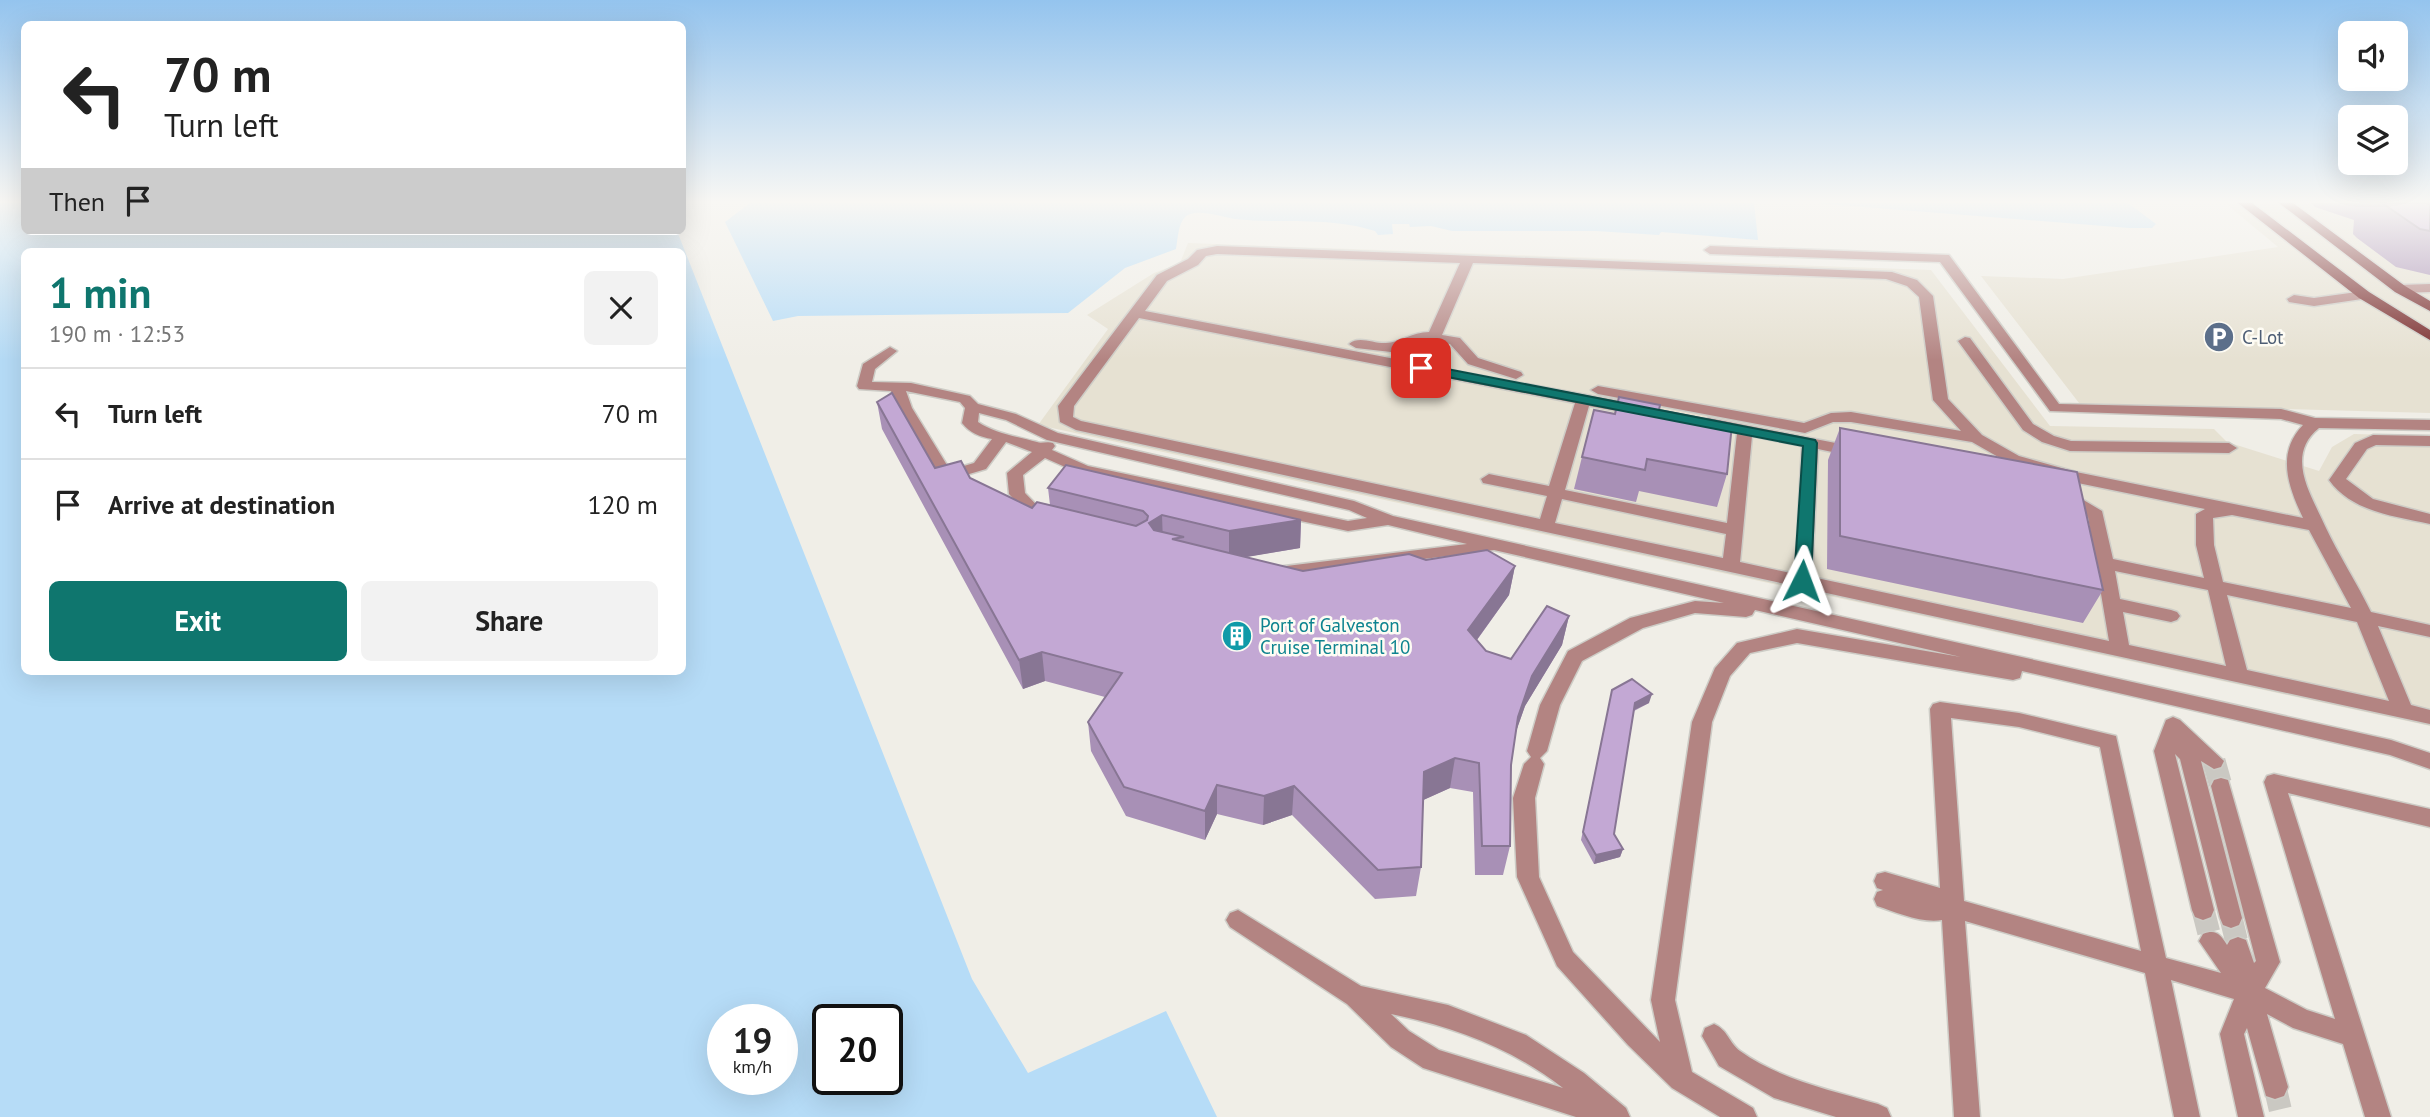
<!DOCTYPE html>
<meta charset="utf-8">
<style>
:root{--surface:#fff;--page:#f2f2f2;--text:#222;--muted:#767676;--line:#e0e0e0;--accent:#0f766e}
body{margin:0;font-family:"PT Sans",sans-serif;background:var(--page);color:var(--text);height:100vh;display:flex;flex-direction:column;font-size:26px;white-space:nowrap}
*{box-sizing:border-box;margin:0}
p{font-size:23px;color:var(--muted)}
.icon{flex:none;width:38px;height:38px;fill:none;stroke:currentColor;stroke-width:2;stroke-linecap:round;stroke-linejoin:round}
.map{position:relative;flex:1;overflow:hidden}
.drawer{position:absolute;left:21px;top:248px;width:665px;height:427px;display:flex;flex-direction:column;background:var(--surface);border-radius:10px;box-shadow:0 7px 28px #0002}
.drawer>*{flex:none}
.guide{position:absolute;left:21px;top:21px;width:665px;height:214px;border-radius:10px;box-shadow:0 7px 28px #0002;background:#fff;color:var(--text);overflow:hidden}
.controls{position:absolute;left:2338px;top:21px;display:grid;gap:14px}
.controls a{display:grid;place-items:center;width:70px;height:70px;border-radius:10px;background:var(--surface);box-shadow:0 7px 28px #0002;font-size:35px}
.speed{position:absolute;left:707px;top:1004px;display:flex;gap:14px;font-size:35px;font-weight:700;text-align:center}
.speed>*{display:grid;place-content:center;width:91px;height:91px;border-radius:50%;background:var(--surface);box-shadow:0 7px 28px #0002;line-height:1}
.speed small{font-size:18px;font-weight:400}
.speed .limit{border:4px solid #111;border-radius:10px;background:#fff;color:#111}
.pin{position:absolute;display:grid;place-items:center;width:60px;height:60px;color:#fff;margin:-30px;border-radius:14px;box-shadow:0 4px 10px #0006}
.me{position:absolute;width:77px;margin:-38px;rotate:3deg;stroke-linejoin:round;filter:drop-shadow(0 0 5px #0008)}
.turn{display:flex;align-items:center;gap:24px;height:147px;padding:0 28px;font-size:32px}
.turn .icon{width:91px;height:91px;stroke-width:2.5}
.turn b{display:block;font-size:49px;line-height:60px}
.then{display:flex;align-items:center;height:66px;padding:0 28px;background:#0003;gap:14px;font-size:26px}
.round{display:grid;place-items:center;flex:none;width:74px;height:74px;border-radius:10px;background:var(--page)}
.head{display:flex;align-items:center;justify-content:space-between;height:119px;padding:0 28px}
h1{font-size:42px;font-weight:800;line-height:52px;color:var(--accent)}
.cta{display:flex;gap:14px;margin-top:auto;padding:14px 28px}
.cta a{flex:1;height:80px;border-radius:10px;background:var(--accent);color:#fff;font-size:28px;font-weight:800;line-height:80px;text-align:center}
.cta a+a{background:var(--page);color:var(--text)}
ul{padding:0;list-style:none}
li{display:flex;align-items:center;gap:21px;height:91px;padding:0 28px;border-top:2px solid var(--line)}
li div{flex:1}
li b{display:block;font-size:26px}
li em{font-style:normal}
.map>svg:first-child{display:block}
.built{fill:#e6e1d2}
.water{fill:#b6dcf7;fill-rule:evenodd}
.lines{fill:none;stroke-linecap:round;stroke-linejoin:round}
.minor-tunnel{stroke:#cac8c2;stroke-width:23;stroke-dasharray:23 11;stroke-linecap:butt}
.minor-casing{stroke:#cdccc6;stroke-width:3}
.major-casing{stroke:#cdccc6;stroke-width:3}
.minor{fill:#b38482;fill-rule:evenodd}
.major{fill:#782a2b;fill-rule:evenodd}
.wall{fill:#a890b6}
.shaded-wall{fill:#887694}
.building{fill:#c3a8d4;stroke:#887694;stroke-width:2}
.route{fill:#0f766e;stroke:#0a4d48;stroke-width:2}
.labels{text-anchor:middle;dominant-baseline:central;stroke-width:5;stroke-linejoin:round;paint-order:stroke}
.service-label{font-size:19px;fill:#4e5e75;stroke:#fefcf4;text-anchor:start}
.culture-label{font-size:19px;fill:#0d838f;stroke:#fefcf4;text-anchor:start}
</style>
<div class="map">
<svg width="2430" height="1117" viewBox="0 0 2430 1117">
<rect width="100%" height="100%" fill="#f0eee7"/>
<path class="built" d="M2225 203H2430V413L2079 403 1981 276 2063 279 2278 247Z
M1188 243 1931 270 2050 426 2214 429 2227 442 2319 471 2332 447 2354 434 2430 436V726L1038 425 1108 329 1087 315 1154 273 1180 263Z"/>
<path class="water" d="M0 203H24V231H677L972 979 1028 1073 1166 1011 1217 1117H0ZM24 252H682V672H24ZM723 1020H782V1080H723ZM828 1020H887V1080H828Z
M750 203H1754L1758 240 1661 232 1659 235 1596 231H1452L1431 226 1410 227 1409 224H1392L1393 234 1378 235 1375 231C1330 216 1281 224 1235 219 1221 217 1200 209 1188 215 1178 220 1178 239 1176 249L1125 268 1068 313 798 316 773 321 725 222Z
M1813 203H2128L2156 224 2152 228H2129Z"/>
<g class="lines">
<path class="minor-tunnel" d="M2214 761 2221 786
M2203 910 2211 941
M2231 918 2238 947
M2275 1087 2282 1117"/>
<g class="minor-casing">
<path id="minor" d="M1217 246 1892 272 1917 280 1933 296 1948 399 1982 435 2019 456 2076 472 2303 518C2288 486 2276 453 2303 425L2281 419 2050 411 1940 262 1710 254 1704 250 1710 246 1949 255 2059 404 2281 409 2315 418 2430 420V430L2319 428C2284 456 2312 496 2325 526 2338 554 2357 583 2371 612L2430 625V637L2378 626 2411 705 2430 710V724L1076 430 1060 422 1058 406 1157 275 1188 259 1197 250ZM1217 254 1460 263 1429 332C1412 332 1399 343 1386 343 1374 344 1359 335 1349 344L1356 348 1391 352 1426 340 1416 363 1145 311 1167 281 1198 265 1206 256ZM1473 263 1886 279 1907 286 1919 297 1933 400 1961 431 1851 412 1831 413 1804 423 1598 386 1591 390 1598 394 1805 433 1833 422H1851L1972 442 2007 462 2068 481 2205 509 2196 514V545L2204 578 2113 559 2102 511 2065 489 2057 494 2059 498 2088 517 2109 641 1812 577 1818 449 1856 457 1864 452 1856 447 1708 418 1703 420 1700 423 1703 426 1737 433 1727 523 1565 490 1589 406 1640 415 1648 410 1640 405 1429 366 1439 342 1450 344 1468 364 1516 379 1523 375 1521 372 1478 358 1460 338 1442 335ZM1139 318 1575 403 1549 486 1489 474 1481 479 1483 483 1547 496 1540 519 1081 421 1073 417 1074 406ZM1752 436 1802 446 1795 574 1740 562ZM1562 499 1726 534 1723 558 1555 523ZM2232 515 2309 530 2351 608 2223 582 2214 545 2213 518ZM2115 571 2208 590 2226 666 2129 645 2123 612 2171 622 2177 620 2180 616 2177 612 2171 610 2120 599ZM2227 595 2357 622 2389 701 2247 670Z
M2430 284V292L2400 293 2393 289 2400 285Z
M2364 291 2369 292V298L2314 306 2289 302 2287 299 2294 295 2314 298Z
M1965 337 1970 338 2033 424 2054 436 2071 441 2229 443 2237 448 2229 453 2070 451 2042 442 2023 430 1958 341Z
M890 347 897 351 875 369 872 382 911 383 970 396 978 404 1016 414 1058 433 1354 501 1393 516 2391 740 2430 753V769L2390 755 2022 671 2020 678 2013 680 1797 643 1750 653 1730 676 1712 722 1675 1000 1692 1072 1753 1108 1757 1117H1720L1672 1088 1628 1045 1557 966 1517 877 1513 798 1524 764 1531 757 1527 751 1540 705 1568 651 1630 618 1695 601 1724 603 1494 550 1275 578 1266 572 1269 568 1467 544 1388 525 1348 531 1083 475 1045 458 1023 475 1025 493 1054 523 1046 528 1040 527 1009 494 1007 473 1032 452 1006 442 986 469 946 481 940 479 896 408 891 391 859 389 857 386 863 364ZM906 391 960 402 965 408 962 423C970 433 980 437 992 439L974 463 950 470 912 408ZM979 413 1006 420 1047 440 1349 510 1367 518 1348 521 1088 466 1052 450 1055 446 1053 443C1047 441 1041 444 1037 442 1018 437 994 433 978 422ZM1755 610 1961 657 1797 629 1737 643 1715 668 1692 722 1651 1000 1660 1042 1573 952 1539 877 1535 798 1544 764 1540 758 1547 751 1560 705 1582 661 1643 628 1695 613 1746 617 1752 615Z
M2373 435 2430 436V446L2376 445 2367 449 2346 479 2373 499 2430 514V524C2394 516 2352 512 2329 480L2355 443Z
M1940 702 2019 713 2116 736 2166 958 2221 973 2199 941 2203 934C2216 929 2220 934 2227 945L2230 940 2238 937 2246 940 2254 963 2256 961 2211 786 2214 780 2221 778 2228 780 2280 962 2265 988 2307 1010 2335 1019 2264 782 2267 776 2274 774 2430 809V827L2288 793 2391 1117H2365L2343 1044 2293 1028 2267 1014 2288 1087 2284 1096 2275 1099 2266 1096 2247 1028 2244 1034 2264 1117H2238L2220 1034 2234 999 2171 980 2200 1117H2174L2145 973 1965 921 1980 1117H1954L1942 920C1923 924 1895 912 1877 906L1874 899 1877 892 1883 890 1877 888 1874 881 1877 874 1885 872 1940 888 1930 709 1933 704ZM1951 718 2019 727 2100 747 2141 951 1964 901Z
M2173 717 2180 720 2224 761 2221 767 2214 769 2201 761 2242 918 2239 925 2231 928 2223 925 2220 918 2180 759 2175 754 2214 910 2211 917 2203 920 2195 917 2192 910 2154 751 2166 720Z
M1238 910 1361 986 1448 1005 1526 1035 1584 1073 1626 1108 1630 1117H1576L1423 1068 1391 1047 1347 1004 1230 927 1226 920 1230 913ZM1391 1014C1455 1027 1511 1048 1563 1088L1439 1050 1409 1031Z
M1714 1024C1728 1030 1729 1043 1740 1051 1781 1080 1830 1090 1878 1104L1887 1108 1891 1117H1836L1774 1098 1719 1066 1702 1036 1705 1028Z"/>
</g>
<g class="major-casing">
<path id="major" d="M2238 203H2252L2369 292 2430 330V340L2359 298Z
M2279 203H2293L2405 286 2430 301V311L2395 292Z"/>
</g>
<use href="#minor" class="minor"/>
<use href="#major" class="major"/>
</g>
<path class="wall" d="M2311 203H2430V275L2396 267 2357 238 2353 234 2354 220 2315 207Z
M877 402 935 468 970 478 1032 508 1050 505 1048 488 1301 520 1300 548 1245 557 1303 571 1426 560 1515 566 1509 595 1477 640 1486 651 1511 659 1569 616 1562 645 1525 706 1515 734 1511 765 1510 846 1503 875H1475L1473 792 1450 788 1423 800 1421 867 1416 896 1375 899 1292 815 1263 825 1217 814 1205 840 1126 816 1091 751 1088 722 1105 697 1045 681 1023 689 882 429Z
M1659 410 1727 474 1717 507 1639 491 1636 502 1574 489 1582 457 1615 414Z
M1840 428 2103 590 2083 623 1827 569 1828 460Z
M1612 690 1649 703 1634 711 1614 834 1623 849 1620 857 1594 864 1581 840Z"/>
<path class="shaded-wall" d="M1162 515 1163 543 1149 523Z
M1301 520 1300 548 1229 560V531Z
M1515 566 1509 595 1463 659 1468 630Z
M1569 616 1562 645 1525 706 1511 746 1518 717 1532 676Z
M1042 652 1045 681 1023 689 1019 660Z
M1652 694 1649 703 1632 711 1635 703Z
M1455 758 1450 788 1419 802 1424 772Z
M1217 785V814L1205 840V811Z
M1294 786 1292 815 1263 825 1264 796Z
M1623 849 1620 857 1594 864 1596 855Z"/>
<path class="building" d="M2382 203H2427L2430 205V231L2420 229Z
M892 393 935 468 961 461 970 478 1032 508 1037 502 1136 526 1147 520 1148 516 1143 511 1048 488 1066 465 1301 520 1229 531 1162 515 1149 523 1154 530 1184 537 1172 539 1303 571 1409 554 1426 560 1487 550 1515 566 1468 630 1486 651 1511 659 1547 606 1569 616 1532 676 1518 717 1511 765 1510 846H1482L1479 763 1455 758 1424 772 1421 867 1378 870 1294 786 1264 796 1217 785 1205 811 1124 787 1088 722 1122 673 1042 652 1019 660 877 402Z
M1619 397 1660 405 1659 410 1732 424 1727 474 1647 459 1645 470 1582 457 1594 410 1615 414Z
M1840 428 2077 472 2103 590 1840 536Z
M1632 679 1652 694 1635 703 1614 834 1623 849 1596 855 1583 832 1612 690Z"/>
<linearGradient id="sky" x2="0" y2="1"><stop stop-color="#94c4ee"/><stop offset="0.56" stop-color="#f8f7f4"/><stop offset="1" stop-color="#f8f7f4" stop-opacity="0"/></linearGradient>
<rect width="2430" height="360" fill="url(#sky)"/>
<path class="route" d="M1421 364 1815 440 1817 443 1811 581 1802 587 1794 581 1803 446 1417 371 1415 368Z"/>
<defs>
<g id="parking-disc" transform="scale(1.575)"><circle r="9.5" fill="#5c6f8a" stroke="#fefcf4"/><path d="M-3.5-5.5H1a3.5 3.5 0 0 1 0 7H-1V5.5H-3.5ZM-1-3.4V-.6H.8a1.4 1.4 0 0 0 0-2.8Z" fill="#fff"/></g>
<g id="building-disc" transform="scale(1.575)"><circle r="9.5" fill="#0f9aa8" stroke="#fefcf4"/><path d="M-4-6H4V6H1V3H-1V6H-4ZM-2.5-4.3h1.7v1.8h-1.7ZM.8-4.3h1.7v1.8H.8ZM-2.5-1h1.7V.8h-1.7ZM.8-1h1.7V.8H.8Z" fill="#fff"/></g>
</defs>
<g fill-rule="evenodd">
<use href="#parking-disc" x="2219" y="337"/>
<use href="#building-disc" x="1237" y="636"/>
</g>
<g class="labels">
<g class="service-label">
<text x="2242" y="337">C-Lot</text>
</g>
<g class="culture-label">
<text x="1260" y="625">Port of Galveston<tspan x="1260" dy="22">Cruise Terminal 10</tspan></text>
</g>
</g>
</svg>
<div class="controls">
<a><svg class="icon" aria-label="sound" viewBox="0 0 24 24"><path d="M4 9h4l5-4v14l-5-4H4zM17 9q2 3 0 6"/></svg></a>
<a><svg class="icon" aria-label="layers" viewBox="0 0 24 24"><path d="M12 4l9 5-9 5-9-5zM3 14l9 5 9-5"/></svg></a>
</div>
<div class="speed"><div>19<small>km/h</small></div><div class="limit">20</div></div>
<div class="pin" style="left:1421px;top:368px;background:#d93025"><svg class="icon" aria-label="arrive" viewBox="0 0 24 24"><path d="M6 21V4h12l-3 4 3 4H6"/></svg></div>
<svg class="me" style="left:1802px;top:581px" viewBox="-20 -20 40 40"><path d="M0-17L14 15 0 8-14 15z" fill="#0f766e" stroke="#fff" stroke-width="4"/></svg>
<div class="guide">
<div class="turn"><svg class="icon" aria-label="left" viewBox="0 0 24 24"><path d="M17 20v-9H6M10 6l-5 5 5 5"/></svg><div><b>70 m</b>Turn left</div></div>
<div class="then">Then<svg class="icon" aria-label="arrive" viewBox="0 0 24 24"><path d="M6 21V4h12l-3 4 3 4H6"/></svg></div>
</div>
<section class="drawer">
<div class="head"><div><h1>1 min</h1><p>190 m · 12:53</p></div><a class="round"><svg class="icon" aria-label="close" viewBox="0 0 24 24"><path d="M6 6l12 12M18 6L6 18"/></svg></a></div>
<ul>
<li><svg class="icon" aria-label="left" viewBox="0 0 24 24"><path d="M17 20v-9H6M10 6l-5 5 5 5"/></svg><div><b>Turn left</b></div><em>70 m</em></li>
<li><svg class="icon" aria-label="arrive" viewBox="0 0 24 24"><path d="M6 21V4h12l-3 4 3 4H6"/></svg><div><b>Arrive at destination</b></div><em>120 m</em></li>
</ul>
<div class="cta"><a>Exit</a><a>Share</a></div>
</section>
</div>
